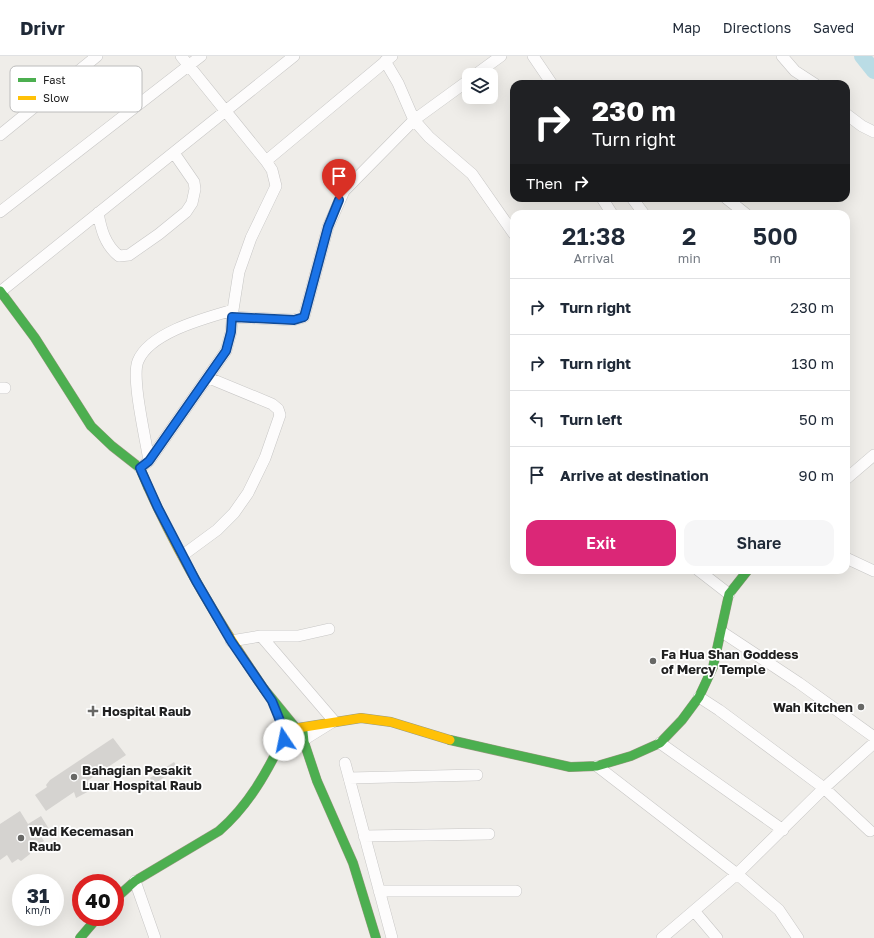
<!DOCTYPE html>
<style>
:root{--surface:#fff;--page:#f6f6f7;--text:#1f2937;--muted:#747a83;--line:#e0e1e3;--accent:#db2777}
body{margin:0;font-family:"Golos Text",sans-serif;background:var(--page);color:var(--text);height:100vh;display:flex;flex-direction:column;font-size:15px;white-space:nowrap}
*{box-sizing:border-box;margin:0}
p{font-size:13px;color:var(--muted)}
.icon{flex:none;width:22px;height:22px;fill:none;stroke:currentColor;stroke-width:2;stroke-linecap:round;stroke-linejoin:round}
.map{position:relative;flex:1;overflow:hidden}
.drawer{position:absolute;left:510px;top:154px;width:340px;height:364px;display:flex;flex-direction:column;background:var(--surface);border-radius:12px;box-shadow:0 4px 16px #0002}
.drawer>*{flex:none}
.hud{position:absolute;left:510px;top:24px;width:340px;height:122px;border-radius:12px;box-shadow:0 4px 16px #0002;background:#202124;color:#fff;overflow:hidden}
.tools{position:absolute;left:462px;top:12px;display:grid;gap:8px}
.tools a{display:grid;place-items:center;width:36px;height:36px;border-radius:8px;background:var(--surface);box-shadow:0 4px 16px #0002;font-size:20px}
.speed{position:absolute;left:12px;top:818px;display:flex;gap:8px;font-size:20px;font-weight:700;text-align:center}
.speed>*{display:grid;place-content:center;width:52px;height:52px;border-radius:50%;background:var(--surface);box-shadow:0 4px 16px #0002;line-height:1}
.speed small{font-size:10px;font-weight:400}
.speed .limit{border:6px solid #d22;background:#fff;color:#111}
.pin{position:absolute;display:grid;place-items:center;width:34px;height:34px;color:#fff;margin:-41px -17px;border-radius:50% 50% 50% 0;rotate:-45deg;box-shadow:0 0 4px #0007}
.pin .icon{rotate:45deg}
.me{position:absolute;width:44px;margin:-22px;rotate:349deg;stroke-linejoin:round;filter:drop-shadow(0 0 3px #0008)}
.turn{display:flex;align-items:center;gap:14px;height:84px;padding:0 16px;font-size:18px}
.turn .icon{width:52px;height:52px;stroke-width:2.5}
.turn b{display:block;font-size:28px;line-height:34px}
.then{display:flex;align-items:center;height:38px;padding:0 16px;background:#0003;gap:8px;font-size:15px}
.eta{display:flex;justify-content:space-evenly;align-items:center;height:68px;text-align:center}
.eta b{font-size:24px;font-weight:600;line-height:28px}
.primary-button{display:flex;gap:8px;margin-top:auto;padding:8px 16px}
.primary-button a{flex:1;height:46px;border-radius:12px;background:var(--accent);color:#fff;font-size:16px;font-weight:600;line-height:46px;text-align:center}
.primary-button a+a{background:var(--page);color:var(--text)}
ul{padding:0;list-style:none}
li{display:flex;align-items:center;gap:12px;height:56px;padding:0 16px;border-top:1px solid var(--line)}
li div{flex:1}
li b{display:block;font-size:15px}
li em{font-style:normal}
header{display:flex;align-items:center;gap:24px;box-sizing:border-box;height:56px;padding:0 20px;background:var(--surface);border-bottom:1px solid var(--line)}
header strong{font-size:19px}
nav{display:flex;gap:22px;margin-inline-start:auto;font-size:14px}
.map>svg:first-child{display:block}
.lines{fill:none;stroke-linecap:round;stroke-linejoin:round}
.river{stroke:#badce5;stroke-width:16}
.building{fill:#d5d3d0}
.street-casing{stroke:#c7c6c5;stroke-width:12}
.fast-casing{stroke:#989a7f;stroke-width:10}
.slow-casing{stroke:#989a7f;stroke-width:10}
.street{stroke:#fdfcfc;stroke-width:11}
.fast{stroke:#4caf50;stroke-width:9}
.slow{stroke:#ffc107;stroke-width:9}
.route-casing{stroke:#114b97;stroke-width:10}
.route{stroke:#1a73e8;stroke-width:7}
.poi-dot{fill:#686866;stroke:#fff;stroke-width:1.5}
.labels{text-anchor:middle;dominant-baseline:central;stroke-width:3.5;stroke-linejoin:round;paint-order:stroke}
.poi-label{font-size:13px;font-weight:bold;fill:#202020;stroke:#fff;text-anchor:start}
.key{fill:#fff;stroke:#bcbcbc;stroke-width:1}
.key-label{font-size:11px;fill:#202020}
</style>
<header>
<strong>Drivr</strong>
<nav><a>Map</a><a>Directions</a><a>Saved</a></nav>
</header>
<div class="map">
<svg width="874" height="882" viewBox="0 0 874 882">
<rect width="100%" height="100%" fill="#efede9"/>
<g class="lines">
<path class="river" d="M862 0 874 15"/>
</g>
<path class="building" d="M113 682 126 699 87 725 91 734 76 742 74 736 46 755 35 739 47 731 46 729 50 724Z
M174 706 178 712 154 728 150 722Z
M20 755 28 768 41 760 49 773 40 779 44 785 30 794V798L21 805 18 803 12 807 7 799 0 804V768Z"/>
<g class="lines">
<g class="street-casing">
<path id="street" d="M533 0 552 28
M782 0 795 15 815 28
M385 5 398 27 414 64 429 81 472 118 514 178
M475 19 501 0
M846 58 862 70 874 76
M0 79 97 0
M266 105 392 0
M602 142 612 158
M632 142 644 158
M726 142 746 158
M0 156 201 0
M98 157C101 173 105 189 119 200L129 199 159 178 186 156 192 147 195 133 194 126 174 97
M0 236 294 0
M232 261 293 264 304 261 328 171 344 135 414 64 469 24
M0 332H5
M149 405C146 384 131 322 138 305 150 276 206 262 233 254
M140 412 149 405 226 295 231 276 233 254 239 216 251 182 276 130 272 114 266 105 181 0
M846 423 874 399
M183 499 217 474 234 457 248 437 265 402 280 359 278 353 272 348 209 322
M846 502 874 515
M698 514 729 538
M722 576 799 627 874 681
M261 580 334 665 305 683
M231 585 261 580H298L329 573
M699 641 719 654 824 732 870 775
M660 687 783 774
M345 707 392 882
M597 710 737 818 779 854 798 882
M349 722 477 719
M364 780 489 778
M135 825 155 882
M379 835H516
M695 856 717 882
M662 882 737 818 824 732 874 687"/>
</g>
<g class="fast-casing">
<path id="fast" d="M0 235 35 282 91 370 112 390 140 412 148 431
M264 633 295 671 303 676 304 686C299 693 294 693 287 690L284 681 287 675 295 671
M450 684 570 711 597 710 631 700 660 687 682 664 699 641 713 611 729 538 748 514
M304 686 317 725 353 807 376 882
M115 843 135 825 219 775C249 749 267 716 284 681
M80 882 98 861"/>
</g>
<g class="slow-casing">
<path id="slow" d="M148 431C180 502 220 569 264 633
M298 672 361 662 391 666 450 684"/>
</g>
<use href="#street" class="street"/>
<use href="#fast" class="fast"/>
<use href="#slow" class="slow"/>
</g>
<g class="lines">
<g class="route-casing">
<path id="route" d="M284 684 285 677 272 645 231 585 196 525 158 452 140 412 149 405 226 295 231 276 232 261 294 264 304 261 328 171 339 144"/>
</g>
<use href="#route" class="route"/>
</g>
<g class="poi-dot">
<circle cx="653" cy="605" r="4"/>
<circle cx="861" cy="651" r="4"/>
<path d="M91 649h4v4h4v4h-4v4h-4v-4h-4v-4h4z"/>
<circle cx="74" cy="721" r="4"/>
<circle cx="21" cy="782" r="4"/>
</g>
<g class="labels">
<g class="poi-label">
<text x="661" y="598">Fa Hua Shan Goddess<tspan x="661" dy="15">of Mercy Temple</tspan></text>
<text x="853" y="651" text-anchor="end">Wah Kitchen</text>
<text x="102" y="655">Hospital Raub</text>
<text x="82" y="714">Bahagian Pesakit<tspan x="82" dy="15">Luar Hospital Raub</tspan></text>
<text x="29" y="775">Wad Kecemasan<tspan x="29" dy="15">Raub</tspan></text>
</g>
</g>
<rect x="10" y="10" width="132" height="46" rx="6" class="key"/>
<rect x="18" y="22" width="18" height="4" fill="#4caf50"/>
<rect x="18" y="40" width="18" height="4" fill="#ffc107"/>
<g class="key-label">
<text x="43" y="28">Fast</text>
<text x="43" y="46">Slow</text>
</g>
</svg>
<div class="tools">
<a><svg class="icon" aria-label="layers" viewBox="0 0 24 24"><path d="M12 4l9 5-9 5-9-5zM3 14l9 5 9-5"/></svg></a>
</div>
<div class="speed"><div>31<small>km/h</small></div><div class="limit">40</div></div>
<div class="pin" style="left:339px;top:144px;background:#d93025"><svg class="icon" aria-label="arrive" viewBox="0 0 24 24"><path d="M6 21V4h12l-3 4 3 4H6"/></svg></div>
<svg class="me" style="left:284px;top:684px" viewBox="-20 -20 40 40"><circle r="19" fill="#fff"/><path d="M0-13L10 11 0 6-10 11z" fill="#1a73e8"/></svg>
<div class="hud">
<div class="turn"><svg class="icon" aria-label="right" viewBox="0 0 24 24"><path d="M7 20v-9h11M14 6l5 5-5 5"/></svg><div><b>230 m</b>Turn right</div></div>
<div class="then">Then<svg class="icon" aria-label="right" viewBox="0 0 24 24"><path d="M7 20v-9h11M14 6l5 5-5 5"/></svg></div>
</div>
<section class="drawer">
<div class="eta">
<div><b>21:38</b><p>Arrival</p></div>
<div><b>2</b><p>min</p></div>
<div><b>500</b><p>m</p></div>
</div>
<ul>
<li><svg class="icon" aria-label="right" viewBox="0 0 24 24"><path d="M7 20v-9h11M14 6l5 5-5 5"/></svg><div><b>Turn right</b></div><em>230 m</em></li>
<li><svg class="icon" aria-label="right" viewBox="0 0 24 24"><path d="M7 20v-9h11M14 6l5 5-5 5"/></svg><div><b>Turn right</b></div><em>130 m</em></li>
<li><svg class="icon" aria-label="left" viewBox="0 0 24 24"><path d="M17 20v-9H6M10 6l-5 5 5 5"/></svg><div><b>Turn left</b></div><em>50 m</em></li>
<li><svg class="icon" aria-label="arrive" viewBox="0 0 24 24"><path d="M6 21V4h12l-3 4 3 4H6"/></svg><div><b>Arrive at destination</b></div><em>90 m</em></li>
</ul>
<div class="primary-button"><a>Exit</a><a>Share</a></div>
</section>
</div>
